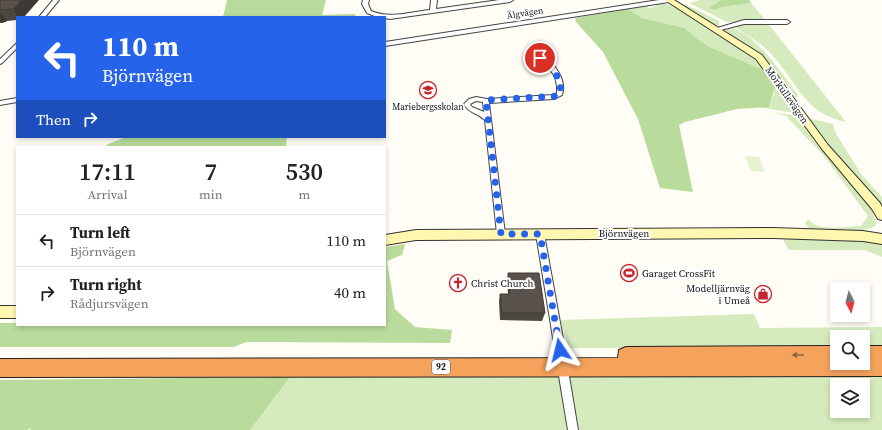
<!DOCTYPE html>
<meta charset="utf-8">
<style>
:root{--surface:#fff;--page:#f2f2f2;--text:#222;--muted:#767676;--line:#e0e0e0}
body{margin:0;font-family:"Source Serif 4",serif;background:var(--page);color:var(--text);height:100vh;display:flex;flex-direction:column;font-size:15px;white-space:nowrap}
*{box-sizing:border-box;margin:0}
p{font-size:13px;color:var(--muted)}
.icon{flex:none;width:22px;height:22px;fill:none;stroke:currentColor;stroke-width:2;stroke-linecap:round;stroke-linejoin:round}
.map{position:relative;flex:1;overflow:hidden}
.details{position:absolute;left:16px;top:146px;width:370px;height:180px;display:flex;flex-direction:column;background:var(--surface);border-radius:0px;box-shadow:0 2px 6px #0003}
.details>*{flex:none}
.top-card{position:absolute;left:16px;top:16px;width:370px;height:122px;border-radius:0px;box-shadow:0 2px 6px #0003;background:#2563eb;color:#fff;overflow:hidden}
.needle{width:26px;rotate:174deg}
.tools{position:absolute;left:830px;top:282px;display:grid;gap:8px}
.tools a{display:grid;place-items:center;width:40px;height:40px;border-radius:0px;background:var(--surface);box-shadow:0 2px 6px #0003;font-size:20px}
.pin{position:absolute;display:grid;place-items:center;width:34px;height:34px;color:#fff;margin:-17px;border:2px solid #fff;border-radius:50%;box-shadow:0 1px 4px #0007}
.me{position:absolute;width:44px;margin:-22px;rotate:350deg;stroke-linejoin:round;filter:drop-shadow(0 0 3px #0008)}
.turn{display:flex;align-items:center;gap:14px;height:84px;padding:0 20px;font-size:18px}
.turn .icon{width:52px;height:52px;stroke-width:2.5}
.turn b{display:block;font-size:28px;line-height:34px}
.then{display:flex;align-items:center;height:38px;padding:0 20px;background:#0003;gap:8px;font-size:15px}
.eta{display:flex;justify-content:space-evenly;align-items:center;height:68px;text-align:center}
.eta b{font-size:24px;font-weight:600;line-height:28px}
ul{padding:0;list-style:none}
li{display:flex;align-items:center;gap:12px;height:52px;padding:0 20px;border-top:1px solid var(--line)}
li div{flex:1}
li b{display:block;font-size:15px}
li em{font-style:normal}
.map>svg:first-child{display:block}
.green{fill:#d5ebbd;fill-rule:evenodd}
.forest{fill:#b9dc9c}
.pitch{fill:#e6f2cf}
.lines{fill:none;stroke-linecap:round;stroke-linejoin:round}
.street-casing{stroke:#444;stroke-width:2}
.secondary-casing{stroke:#333;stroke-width:2}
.highway-casing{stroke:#222;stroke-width:2}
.street{fill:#fff;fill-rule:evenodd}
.secondary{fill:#fff6b0;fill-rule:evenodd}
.highway{fill:#f5a25d;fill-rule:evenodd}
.wall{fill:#4d4742}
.shaded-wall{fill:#3f3936}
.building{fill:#5a524d;stroke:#3f3936}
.oneway{fill:#8e613b}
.route{stroke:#2563eb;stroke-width:7;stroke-dasharray:0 12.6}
.labels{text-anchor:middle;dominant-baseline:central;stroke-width:4;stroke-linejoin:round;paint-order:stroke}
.far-street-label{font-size:9px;fill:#111;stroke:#fff}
.far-poi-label{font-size:9px;fill:#111;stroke:#fff}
.shield{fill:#fff;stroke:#585858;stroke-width:1}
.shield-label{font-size:9px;font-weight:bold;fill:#111}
.street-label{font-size:10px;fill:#111;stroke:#fff}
.poi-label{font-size:10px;fill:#111;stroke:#fff;text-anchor:start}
</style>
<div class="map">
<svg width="882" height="430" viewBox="0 0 882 430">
<rect width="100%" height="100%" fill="#fffdf5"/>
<path class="green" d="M700 0H721L710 8 715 10 723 7 751 3 766 21 727 22 689 3Z
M655 4H665L674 6 752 56 766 71 710 47 696 38 685 28 642 18 628 9 647 6 649 8 657 6Z
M685 4 719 21V25H712L681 6Z
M745 24H766L770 26 846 122C805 114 798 84 773 56 763 44 748 36 734 26Z
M728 28C751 26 786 79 798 95L796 98 789 87 763 59 728 33 725 30Z
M771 77 795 113 757 107 769 106 774 94Z
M773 112 798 116 871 208 876 223 874 227 855 232 813 230 808 228 805 223 808 219C819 233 845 226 861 226L868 216 824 156 786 116Z
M807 118 833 124 835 132 861 174 882 197V205L824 141Z
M782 238 866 240 882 244V257L865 250H789Z
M754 314 760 328 882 327V348L863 349V337H837V349L569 348 560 320Z
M559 373 567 430H250L290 377Z
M568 374 882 376V430H579ZM837 385H863V411H837Z"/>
<path class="forest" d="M227 0H326L322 15 355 14 356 17H223Z
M721 0H749L751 3 723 7 715 10 709 8Z
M628 9 642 18 685 28 696 38 710 47 766 71 775 87 769 107 737 109 685 122 679 125 693 192 660 188 638 119 603 52 576 22 575 18Z
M126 137H287L286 147H105L108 144Z
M405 244 402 255 387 261 395 309 415 327 452 330 450 343 246 342 234 347H0V323H17V325H385V247Z
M290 377 250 430H30L31 428 27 430H0V380Z"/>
<path class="pitch" d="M745 156 759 157 765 172 751 171Z"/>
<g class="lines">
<g class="street-casing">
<path id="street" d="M53 0H59L45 17H39Z
M363 0H369L368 4 371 11C390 19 411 12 430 10L431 0H437L436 9 499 0H513L510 2 390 19 377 17 367 13 362 4Z
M659 0H672L669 2 385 46V42Z
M744 20H787L790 22 787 24H744L717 31 714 29Z
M17 43V48L2 63 0 64V59Z
M540 56C554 61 567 80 562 95L554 99 489 103 505 234 504 236H498L497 234 485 120C478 113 468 113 464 104L469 99 476 97 487 99 553 95 557 93C558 74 550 69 537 58ZM476 101 483 102 484 112 472 107 470 104Z
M17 98V102L0 105V101Z
M540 231 543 232 544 234 565 350 563 353 560 355 557 353 555 350 536 234 537 232Z
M563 365 567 367 568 370 578 430H568L558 370 559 367Z"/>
</g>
<g class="secondary-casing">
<path id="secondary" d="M665 0H674L762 55 828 145 880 203 882 207V220L878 219 872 209 822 149 756 59Z
M773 228 863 231 882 234V244L863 241 773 238 416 240 385 245V235L416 230Z
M0 306H17V318H0Z"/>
</g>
<g class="highway-casing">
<path id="highway" d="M837 346V363H863V346H882V376L0 377V359L618 358 619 350 626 347Z"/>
</g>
<use href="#street" class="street"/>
<use href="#secondary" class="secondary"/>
<use href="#highway" class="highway"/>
</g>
<path class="wall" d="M0 0 24 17H17V20L7 21 2 23H0Z
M508 273 545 313 542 321 500 320 499 301 500 294H508L507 281Z"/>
<path class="shaded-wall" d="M21 0H39L24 17H18L13 9Z
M0 12 7 21 2 23 0 20Z"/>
<path class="building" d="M0 0H21L13 9 0 10Z
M508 273H539L545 313H502L500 294H510Z"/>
<defs><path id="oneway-solid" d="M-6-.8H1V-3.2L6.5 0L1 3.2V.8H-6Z"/></defs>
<use class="oneway" href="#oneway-solid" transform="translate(798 355) rotate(180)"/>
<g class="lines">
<path class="route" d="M540 58C555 65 557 75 561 90L558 96 486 100 501 234H540L560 350"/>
</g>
<defs>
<g id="school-ring" transform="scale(0.9)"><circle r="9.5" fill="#fff" stroke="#c4262e" stroke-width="1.5"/><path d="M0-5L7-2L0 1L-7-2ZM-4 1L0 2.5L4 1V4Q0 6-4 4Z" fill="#c4262e"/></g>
<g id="stadium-ring" transform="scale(0.9)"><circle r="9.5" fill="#fff" stroke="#c4262e" stroke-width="1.5"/><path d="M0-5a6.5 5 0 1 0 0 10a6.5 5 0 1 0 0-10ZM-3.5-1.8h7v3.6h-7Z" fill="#c4262e"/></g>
<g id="church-ring" transform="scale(0.9)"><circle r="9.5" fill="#fff" stroke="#c4262e" stroke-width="1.5"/><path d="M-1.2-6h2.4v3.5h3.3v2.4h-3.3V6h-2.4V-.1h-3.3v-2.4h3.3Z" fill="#c4262e"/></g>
<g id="shop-ring" transform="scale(0.9)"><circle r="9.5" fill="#fff" stroke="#c4262e" stroke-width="1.5"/><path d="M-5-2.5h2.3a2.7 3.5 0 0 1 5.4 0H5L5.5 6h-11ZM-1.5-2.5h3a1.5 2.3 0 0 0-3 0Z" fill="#c4262e"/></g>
</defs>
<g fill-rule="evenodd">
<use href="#school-ring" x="428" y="90"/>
<use href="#stadium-ring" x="629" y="273"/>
<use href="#church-ring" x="458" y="283"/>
<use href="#shop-ring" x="763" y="294"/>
</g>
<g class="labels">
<g class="far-street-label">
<text transform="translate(525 13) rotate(-9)">Älgvägen</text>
</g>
<g class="far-poi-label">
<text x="428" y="107">Mariebergsskolan</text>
</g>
<rect class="shield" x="432" y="360" width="18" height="14" rx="3"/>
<g class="shield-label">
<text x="441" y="367">92</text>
</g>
<g class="street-label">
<text transform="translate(787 95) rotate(55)">Morkullevägen</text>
<text x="624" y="233">Björnvägen</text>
</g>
<g class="poi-label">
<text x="642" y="273">Garaget CrossFit</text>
<text x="471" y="283">Christ Church</text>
<text x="750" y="288" text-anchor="end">Modelljärnväg<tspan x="750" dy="12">i Umeå</tspan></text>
</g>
</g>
</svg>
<div class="tools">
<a><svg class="needle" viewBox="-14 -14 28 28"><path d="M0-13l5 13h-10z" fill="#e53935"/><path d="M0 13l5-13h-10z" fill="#767676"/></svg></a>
<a><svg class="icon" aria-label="search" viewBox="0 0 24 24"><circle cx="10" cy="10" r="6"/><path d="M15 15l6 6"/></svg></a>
<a><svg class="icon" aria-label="layers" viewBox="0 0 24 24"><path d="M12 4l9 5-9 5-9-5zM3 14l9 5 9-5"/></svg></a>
</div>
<div class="pin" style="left:540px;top:58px;background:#d93025"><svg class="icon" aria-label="arrive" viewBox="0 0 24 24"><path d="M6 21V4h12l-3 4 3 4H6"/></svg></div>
<svg class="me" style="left:560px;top:350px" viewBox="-20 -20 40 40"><path d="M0-17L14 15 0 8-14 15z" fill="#2563eb" stroke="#fff" stroke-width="4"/></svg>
<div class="top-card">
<div class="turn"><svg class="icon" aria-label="left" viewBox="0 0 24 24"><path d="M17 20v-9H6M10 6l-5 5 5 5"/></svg><div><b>110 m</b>Björnvägen</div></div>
<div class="then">Then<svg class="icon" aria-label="right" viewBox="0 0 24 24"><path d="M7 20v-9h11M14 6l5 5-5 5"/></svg></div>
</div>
<section class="details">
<div class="eta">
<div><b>17:11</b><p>Arrival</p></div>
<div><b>7</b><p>min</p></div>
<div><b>530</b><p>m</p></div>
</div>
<ul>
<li><svg class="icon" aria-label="left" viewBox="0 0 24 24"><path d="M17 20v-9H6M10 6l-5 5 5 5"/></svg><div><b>Turn left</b><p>Björnvägen</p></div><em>110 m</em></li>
<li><svg class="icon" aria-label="right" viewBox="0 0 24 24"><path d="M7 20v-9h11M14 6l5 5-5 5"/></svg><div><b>Turn right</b><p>Rådjursvägen</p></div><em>40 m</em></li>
</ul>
</section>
</div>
